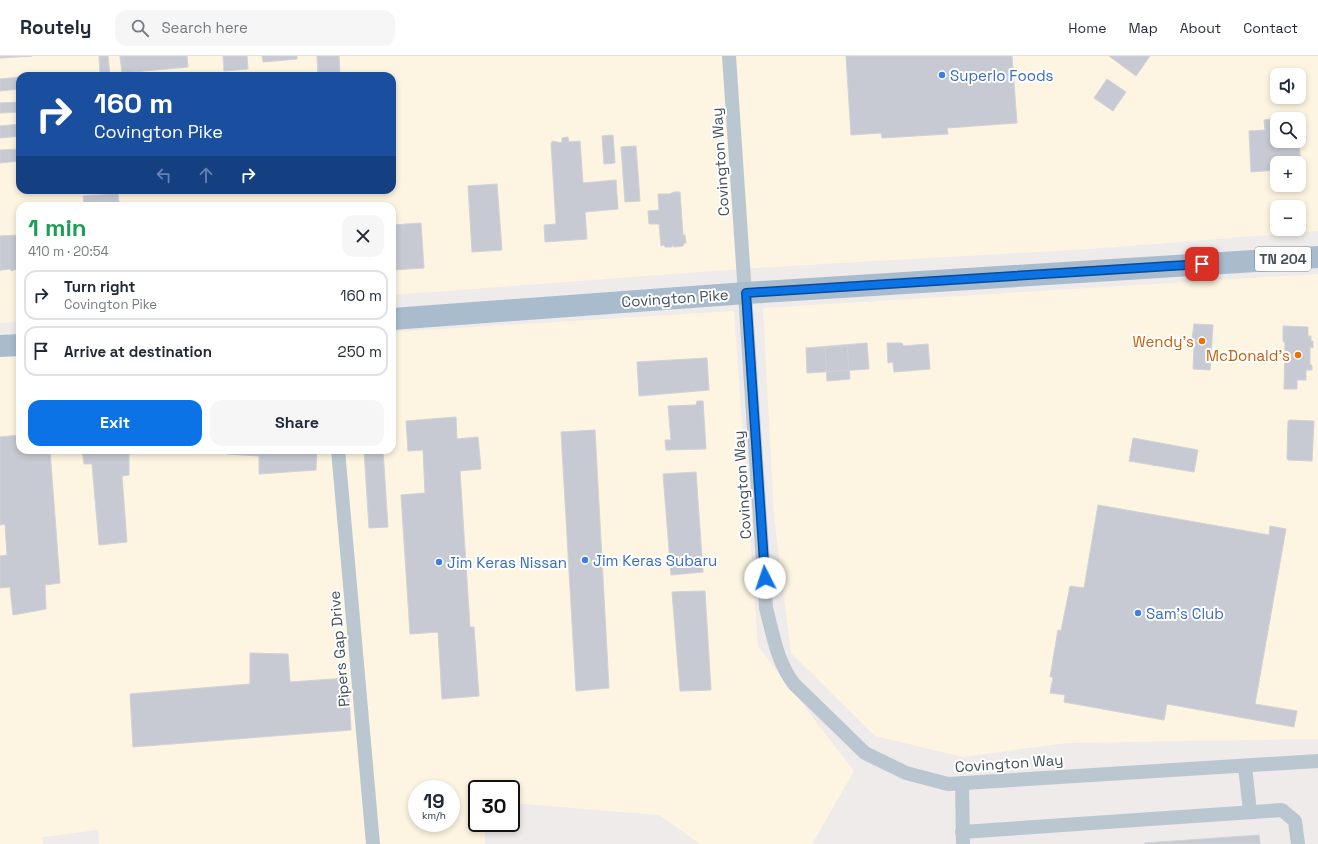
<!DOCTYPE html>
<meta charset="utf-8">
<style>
:root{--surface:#fff;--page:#f6f6f7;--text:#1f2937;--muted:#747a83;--line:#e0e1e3;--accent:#0c73e7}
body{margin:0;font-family:"Space Grotesk",sans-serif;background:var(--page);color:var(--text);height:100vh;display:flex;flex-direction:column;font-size:15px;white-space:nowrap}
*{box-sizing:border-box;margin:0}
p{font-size:13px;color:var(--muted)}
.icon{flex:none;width:22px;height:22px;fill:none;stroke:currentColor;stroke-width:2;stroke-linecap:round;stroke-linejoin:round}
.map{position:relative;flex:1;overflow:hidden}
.drawer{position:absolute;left:16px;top:146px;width:380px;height:252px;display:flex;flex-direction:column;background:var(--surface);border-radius:12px;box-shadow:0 2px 6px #0003}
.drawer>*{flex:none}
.banner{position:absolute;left:16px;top:16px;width:380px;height:122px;border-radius:12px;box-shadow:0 2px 6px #0003;background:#1a4fa0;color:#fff;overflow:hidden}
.buttons{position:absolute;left:1270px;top:12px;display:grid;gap:8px}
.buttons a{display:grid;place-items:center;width:36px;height:36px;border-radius:8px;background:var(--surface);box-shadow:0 2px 6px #0003;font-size:20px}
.speed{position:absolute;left:408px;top:724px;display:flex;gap:8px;font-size:20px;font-weight:700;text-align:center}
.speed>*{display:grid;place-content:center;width:52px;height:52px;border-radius:50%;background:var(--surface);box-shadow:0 2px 6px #0003;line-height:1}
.speed small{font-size:10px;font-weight:400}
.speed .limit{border:2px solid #111;border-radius:6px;background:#fff;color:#111}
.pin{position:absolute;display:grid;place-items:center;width:34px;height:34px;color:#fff;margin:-17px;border-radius:8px;box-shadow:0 2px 6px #0006}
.me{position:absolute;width:44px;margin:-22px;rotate:356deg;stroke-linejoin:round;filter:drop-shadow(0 0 3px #0008)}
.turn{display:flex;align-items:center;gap:14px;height:84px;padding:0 12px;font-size:18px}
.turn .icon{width:52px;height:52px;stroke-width:2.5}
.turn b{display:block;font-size:28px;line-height:34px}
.lanes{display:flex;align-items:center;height:38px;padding:0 12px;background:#0003;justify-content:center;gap:20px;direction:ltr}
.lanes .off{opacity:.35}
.round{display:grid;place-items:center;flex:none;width:42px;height:42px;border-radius:12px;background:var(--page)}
.headline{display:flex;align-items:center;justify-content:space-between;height:68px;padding:0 12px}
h1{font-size:24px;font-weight:800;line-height:30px;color:#1e9e55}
.button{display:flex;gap:8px;margin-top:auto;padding:8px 12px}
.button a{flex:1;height:46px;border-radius:12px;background:var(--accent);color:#fff;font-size:16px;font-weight:800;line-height:46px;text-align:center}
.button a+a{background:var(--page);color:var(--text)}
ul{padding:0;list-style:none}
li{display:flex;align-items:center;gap:12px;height:50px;margin:0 8px 6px;padding:0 4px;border:2px solid var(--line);border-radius:12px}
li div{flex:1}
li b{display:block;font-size:15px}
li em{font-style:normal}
header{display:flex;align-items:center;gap:24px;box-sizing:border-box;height:56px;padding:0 20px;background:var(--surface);border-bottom:1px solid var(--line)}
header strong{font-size:19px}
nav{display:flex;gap:22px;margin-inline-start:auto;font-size:14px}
.search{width:280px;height:36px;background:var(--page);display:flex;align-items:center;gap:10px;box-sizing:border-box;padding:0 14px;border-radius:12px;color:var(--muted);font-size:15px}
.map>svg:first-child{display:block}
.commercial{fill:#fdf4e1;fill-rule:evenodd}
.building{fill:#c7cad2;stroke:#cfd2d8}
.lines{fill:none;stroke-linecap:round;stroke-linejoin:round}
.minor{stroke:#bbc7d0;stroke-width:14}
.primary{stroke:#a9bccd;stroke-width:22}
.route-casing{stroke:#084b96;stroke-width:10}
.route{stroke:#0c73e7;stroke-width:7}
.shop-dot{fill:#3f7fe0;stroke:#fff;stroke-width:1.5}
.food-dot{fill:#e8710a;stroke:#fff;stroke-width:1.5}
.labels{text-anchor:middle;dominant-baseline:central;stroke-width:4;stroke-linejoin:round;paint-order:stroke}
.shield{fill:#fff;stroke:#7b848c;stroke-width:1}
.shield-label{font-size:14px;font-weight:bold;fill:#43505a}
.shop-label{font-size:15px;fill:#366cbe;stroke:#fff;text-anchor:start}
.street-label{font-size:15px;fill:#43505a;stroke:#fff}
.food-label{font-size:15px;fill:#c56008;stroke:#fff;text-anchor:end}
</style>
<header>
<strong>Routely</strong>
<div class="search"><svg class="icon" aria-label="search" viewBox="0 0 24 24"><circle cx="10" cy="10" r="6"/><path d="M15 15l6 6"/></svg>Search here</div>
<nav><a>Home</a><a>Map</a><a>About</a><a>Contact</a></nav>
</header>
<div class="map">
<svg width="1318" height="788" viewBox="0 0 1318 788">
<rect width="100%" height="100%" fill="#efebeb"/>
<path class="commercial" d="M0 0H1318V175L1090 193 754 212 392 239V150H20V265L0 267ZM1277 19H1299V41H1277ZM20 20H392V134H20ZM1277 63H1299V85H1277ZM1277 107H1299V129H1277ZM1277 151H1299V173H1277Z
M1318 218V683L1067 687 963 701 875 680 791 597 774 460 763 252Z
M734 255 758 590 854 715 812 788H700L659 759 511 747V733H477V767H484L485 788H99L98 774 43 781V788H0V296L20 295V394H392V276ZM417 733H451V767H417Z"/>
<path class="building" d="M0 0H32L0 2Z
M99 0H108L110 20H100Z
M120 0H187L188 11 122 17Z
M223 0H247L248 13 224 15Z
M262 0H297V3L263 6Z
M317 0H339L340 20H318Z
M846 0H1012L1017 67 947 72 948 78 882 82 881 77 851 79Z
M1109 0H1150L1136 20Z
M79 17V20H34Z
M20 21V33L0 35V23Z
M1107 23 1126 36 1113 55 1094 42Z
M20 46V56L0 57V47Z
M1280 62 1277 63V85H1299L1301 112H1299V107H1277V114L1251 116 1249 75 1265 74 1264 64Z
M20 68V80L0 82V70Z
M613 79 615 107 604 108 602 80Z
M568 81 569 86 580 85 583 127 616 124 618 153 585 156 587 183 545 186 544 169 556 168 551 87H552V85L562 87V82Z
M636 90 640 145 625 146 621 91Z
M20 93V105L0 107V94Z
M497 128 502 194 472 196 468 130Z
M674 136H680L683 179H685L686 187H684L683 190 674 191 673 188 672 191H665L664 189 661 190 659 168H649L648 155 659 154 658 138H669Z
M118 138 119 150H51L84 148 83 140Z
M19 166H20V212L11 215V213L1 214 0 215V180L20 179Z
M421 167 424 212 392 214 393 169Z
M1194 268 1213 269 1210 314 1193 313 1194 291H1191Z
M1283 270 1308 271V280H1311V285H1313V292L1310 291V309H1312V314H1306V324H1297V333H1284L1285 287 1283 285Z
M867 287 869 313 807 317 806 292Z
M887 287H902L903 290 928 288 930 313 894 316 893 306 888 307Z
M847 290 850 323 827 325 825 291Z
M707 302 709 334 639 340 637 306Z
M697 345H703L706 393 666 394 665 384H671L668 350 696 349Z
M456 361 457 383 478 381 481 413 460 415 470 571H474L479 640 442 643 438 576 410 578 401 439 425 437 423 394 408 395 406 365Z
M1290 364 1314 365 1312 405 1288 404 1287 402 1288 365Z
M595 374 609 632 576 635 561 376Z
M20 379V394H50L60 527 45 529 46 553 13 559 10 531 0 532V500L7 499 5 468 0 469V381Z
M1133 382 1198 394 1194 416 1129 405Z
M82 394H141V396L129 398V419L122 420 127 486 99 489 92 408H84Z
M226 394H317L316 414 259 418V400L226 398Z
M364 394H383L388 471 369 472Z
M696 416 703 516 671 519 663 418Z
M1098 449 1269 479 1270 470 1286 473 1255 648 1297 655 1294 671 1167 648 1164 664 1158 663 1064 646 1065 639 1050 637 1053 621H1050L1058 574 1061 575 1070 530 1084 532Z
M705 535 711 634 680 635 672 536Z
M250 597 288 598 290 626 348 622 351 674 133 691 130 638 250 628Z
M1259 779 1260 788H1145V787Z"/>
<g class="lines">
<path class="minor" d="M729 0 766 552C773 578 777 606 794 628L865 697 906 717 948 728 1318 705
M338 394 373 788
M1245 710 1250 756
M962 727 963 788
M962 776 1282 754 1295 765 1298 788"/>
<path class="primary" d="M392 263 746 237 1318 201
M0 290 20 289"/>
</g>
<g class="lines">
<g class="route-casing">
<path id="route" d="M765 522 746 237 1202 208"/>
</g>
<use href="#route" class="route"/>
</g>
<g class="shop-dot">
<circle cx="942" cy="19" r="4"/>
<circle cx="585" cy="504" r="4"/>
<circle cx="439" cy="506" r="4"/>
<circle cx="1138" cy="557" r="4"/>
</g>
<g class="food-dot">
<circle cx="1202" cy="285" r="4"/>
<circle cx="1298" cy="299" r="4"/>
</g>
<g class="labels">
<rect class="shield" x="1255" y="191" width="56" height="24" rx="3"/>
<g class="shield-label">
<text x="1283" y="203">TN 204</text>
</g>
<g class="shop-label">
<text x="950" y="19">Superlo Foods</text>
<text x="593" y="504">Jim Keras Subaru</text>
<text x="447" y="506">Jim Keras Nissan</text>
<text x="1146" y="557">Sam's Club</text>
</g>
<g class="street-label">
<text transform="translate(720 106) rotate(-94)">Covington Way</text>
<text transform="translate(675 242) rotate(-4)">Covington Pike</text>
<text transform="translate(742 429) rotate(-94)">Covington Way</text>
<text transform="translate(339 593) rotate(-95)">Pipers Gap Drive</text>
<text transform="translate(1009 707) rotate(-4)">Covington Way</text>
</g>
<g class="food-label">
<text x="1194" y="285">Wendy's</text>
<text x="1290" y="299">McDonald's</text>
</g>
</g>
</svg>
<div class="buttons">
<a><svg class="icon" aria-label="sound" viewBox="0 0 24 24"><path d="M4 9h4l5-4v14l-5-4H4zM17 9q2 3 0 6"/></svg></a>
<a><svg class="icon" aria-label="search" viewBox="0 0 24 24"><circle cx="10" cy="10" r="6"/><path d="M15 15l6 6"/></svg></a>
<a>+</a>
<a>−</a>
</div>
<div class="speed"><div>19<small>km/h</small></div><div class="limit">30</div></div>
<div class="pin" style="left:1202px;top:208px;background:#d93025"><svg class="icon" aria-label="arrive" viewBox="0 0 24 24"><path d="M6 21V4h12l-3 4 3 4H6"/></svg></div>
<svg class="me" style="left:765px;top:522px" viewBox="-20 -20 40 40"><circle r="19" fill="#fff"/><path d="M0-13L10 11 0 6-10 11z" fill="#0c73e7"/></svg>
<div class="banner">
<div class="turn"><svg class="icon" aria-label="right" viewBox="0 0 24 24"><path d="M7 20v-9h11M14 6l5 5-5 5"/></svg><div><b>160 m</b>Covington Pike</div></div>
<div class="lanes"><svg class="icon off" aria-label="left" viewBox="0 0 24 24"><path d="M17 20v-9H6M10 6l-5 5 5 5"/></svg><svg class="icon off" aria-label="ahead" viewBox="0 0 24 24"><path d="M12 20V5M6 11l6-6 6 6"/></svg><svg class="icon" aria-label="right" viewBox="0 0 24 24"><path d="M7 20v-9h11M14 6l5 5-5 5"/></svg></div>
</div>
<section class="drawer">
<div class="headline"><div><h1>1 min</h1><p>410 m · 20:54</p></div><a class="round"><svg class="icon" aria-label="close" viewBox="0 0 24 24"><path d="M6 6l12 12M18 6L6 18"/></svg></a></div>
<ul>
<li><svg class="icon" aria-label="right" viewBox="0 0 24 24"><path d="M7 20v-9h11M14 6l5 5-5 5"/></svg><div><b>Turn right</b><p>Covington Pike</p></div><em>160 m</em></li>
<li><svg class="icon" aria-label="arrive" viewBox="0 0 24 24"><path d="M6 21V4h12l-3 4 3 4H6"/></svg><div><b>Arrive at destination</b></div><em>250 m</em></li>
</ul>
<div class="button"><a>Exit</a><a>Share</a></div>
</section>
</div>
